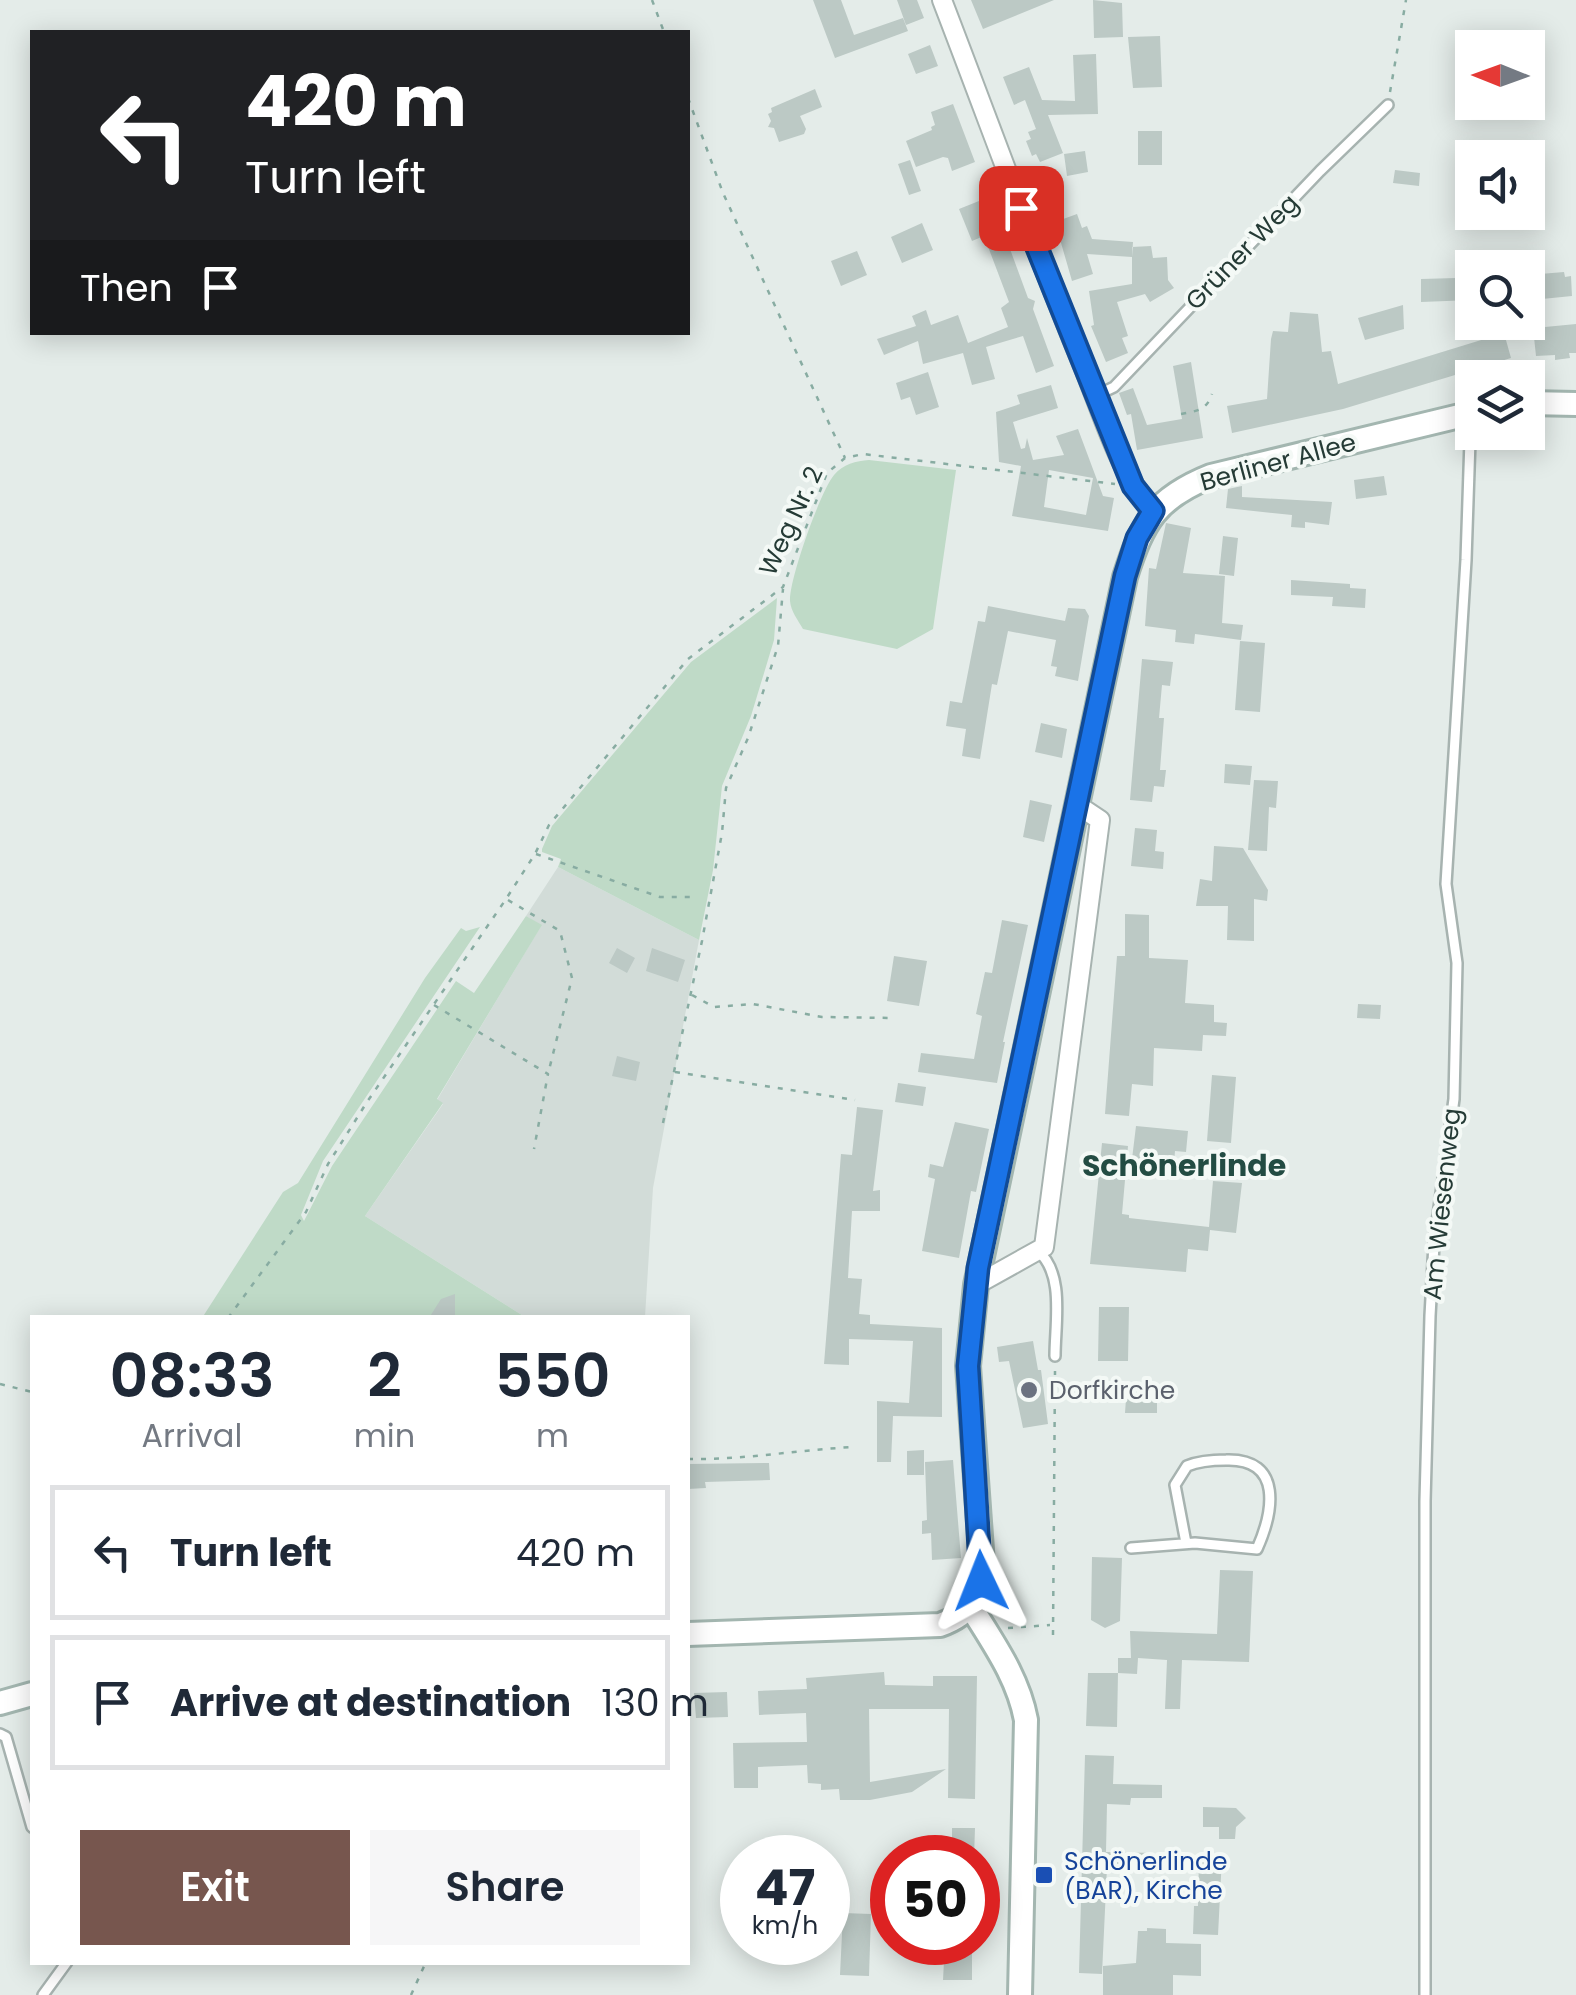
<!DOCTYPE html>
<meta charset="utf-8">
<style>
:root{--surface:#fff;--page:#f6f6f7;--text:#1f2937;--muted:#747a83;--line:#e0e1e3;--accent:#77564e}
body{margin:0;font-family:Poppins,sans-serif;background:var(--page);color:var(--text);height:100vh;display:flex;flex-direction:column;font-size:38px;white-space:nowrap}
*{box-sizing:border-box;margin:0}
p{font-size:32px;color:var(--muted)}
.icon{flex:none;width:55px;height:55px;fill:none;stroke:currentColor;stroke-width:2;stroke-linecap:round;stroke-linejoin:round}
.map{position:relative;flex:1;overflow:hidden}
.details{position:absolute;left:30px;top:1315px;width:660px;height:650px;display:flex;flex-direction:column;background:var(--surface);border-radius:0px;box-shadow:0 5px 25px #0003}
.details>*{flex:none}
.top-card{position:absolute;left:30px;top:30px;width:660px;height:305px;border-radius:0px;box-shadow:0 5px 25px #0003;background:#202124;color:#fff;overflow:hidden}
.needle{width:65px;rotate:271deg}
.buttons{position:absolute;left:1455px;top:30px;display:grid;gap:20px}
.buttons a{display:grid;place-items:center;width:90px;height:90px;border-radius:0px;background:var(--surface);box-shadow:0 5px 25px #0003;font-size:50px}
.speed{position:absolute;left:720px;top:1835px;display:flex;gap:20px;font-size:50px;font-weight:700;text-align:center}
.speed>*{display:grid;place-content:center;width:130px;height:130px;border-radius:50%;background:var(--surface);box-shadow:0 5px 25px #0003;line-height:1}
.speed small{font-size:25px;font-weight:400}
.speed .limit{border:15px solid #d22;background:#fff;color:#111}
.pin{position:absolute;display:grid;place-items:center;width:85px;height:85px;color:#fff;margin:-42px;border-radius:20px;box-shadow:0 5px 15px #0006}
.me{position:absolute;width:110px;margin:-55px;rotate:358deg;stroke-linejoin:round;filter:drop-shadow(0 0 8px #0008)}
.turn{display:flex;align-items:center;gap:35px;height:210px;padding:0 50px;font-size:45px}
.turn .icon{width:130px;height:130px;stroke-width:2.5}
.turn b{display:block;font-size:70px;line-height:85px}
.then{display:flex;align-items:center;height:95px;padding:0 50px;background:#0003;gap:20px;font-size:38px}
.eta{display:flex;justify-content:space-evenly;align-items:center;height:170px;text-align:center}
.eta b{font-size:60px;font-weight:600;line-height:70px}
.primary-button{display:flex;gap:20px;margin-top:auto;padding:20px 50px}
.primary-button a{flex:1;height:115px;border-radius:0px;background:var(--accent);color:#fff;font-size:40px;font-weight:600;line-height:115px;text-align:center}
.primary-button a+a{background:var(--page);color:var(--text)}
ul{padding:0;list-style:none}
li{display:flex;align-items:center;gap:30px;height:135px;margin:0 20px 15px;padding:0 30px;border:5px solid var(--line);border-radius:0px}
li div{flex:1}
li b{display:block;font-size:38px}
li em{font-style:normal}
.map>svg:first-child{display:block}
.built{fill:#d2dcd8}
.green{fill:#bfdac7}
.building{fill:#bcc9c5;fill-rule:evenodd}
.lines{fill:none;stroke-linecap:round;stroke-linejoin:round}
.lane-casing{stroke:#a7b3b0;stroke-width:14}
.street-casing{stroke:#a7b3b0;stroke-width:22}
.secondary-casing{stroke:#a3b6b0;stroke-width:28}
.path{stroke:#88aca2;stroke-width:2.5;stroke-dasharray:5 8;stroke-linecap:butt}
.lane{stroke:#fff;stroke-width:9}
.street{stroke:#fff;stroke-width:18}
.secondary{stroke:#fff;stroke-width:22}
.route-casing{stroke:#114b97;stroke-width:25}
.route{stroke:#1a73e8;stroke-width:18}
.worship-dot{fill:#6b7280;stroke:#f4f9f6;stroke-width:4}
.transit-dot{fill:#1a4fb4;stroke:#f4f9f6;stroke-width:4}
.labels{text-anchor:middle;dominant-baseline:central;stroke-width:8;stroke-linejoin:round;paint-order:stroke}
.street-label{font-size:25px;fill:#253b36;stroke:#f4f9f6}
.worship-label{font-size:25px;fill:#5b616d;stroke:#f4f9f6;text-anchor:start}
.transit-label{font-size:25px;fill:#164399;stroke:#f4f9f6;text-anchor:start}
.quarter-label{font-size:30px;font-weight:bold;fill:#234c43;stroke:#f4f9f6}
</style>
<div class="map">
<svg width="1576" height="1995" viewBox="0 0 1576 1995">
<rect width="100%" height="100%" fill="#e4ece9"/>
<path class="built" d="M558 867 699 940 653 1188 645 1317H525L365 1216 443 1104 437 1100 541 926 526 916Z"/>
<path class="green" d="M869 460 956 470 933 629 897 649 803 629C798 620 791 612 790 601 789 580 820 492 834 475 843 464 856 461 869 460Z
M777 598 774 640 751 716 722 786 713 870 699 940 558 867 561 859 542 852V849L552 826 691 662Z
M526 916 542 925 437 1099 443 1103 365 1216 525 1317 202 1318 283 1192 298 1183 425 978 461 928 466 931 480 927 323 1161 301 1215 304 1221 332 1166 456 981 474 993Z"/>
<path class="building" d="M813 0H841L854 35 903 18 908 31 835 58Z
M897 0H917L924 18 906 25Z
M971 0H1054L983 29Z
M1093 0 1122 3 1123 37 1094 38Z
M1160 36 1162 87 1133 88 1128 37Z
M930 45 938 66 916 74 908 54Z
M1096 54 1098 114 1048 115 1063 153 1040 162 1036 154 1032 156 1026 141 1031 139 1028 132 1036 129 1025 100 1014 105 1003 77 1029 67 1042 100 1075 101 1073 55Z
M815 89 822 107 800 116 806 129 804 134 779 142 774 128 768 127 771 121 768 114 772 112 771 108Z
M953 104 975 162 952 171 948 158 943 157 916 167 906 141 932 130 931 127 935 125 931 112Z
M1138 131H1162V165H1138Z
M1085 151 1088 172 1067 176 1064 154Z
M910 160 921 191 909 195 898 164Z
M1395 170 1420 173 1419 186 1393 183Z
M984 199 1006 251 1010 249 1028 298 1035 301 1033 309 1054 366 1036 373 1023 336 986 347 995 379 972 385 963 353 923 364 918 341 884 355 877 339 916 326 912 316 926 310 931 325 958 315 968 343 1008 327 1001 308 1009 302 984 236 972 241 959 209Z
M1077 214 1082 228 1087 226 1092 239 1133 242 1132 257 1087 254 1093 274 1072 281 1055 222Z
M922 223 933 250 902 263 891 237Z
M1151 246 1153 258 1167 257 1168 280 1174 288 1150 302 1145 294 1117 302 1128 336 1122 338 1128 353 1106 362 1091 326 1094 325 1089 291 1132 284V247Z
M857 251 867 275 841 286 831 261Z
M1564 272 1565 277 1571 276 1572 296 1542 299 1545 327 1576 324V353H1569L1570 358 1555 360V355L1536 356 1533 328 1528 329V275Z
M1456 278V287L1472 286V300L1421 302V279Z
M1403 305 1404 329 1365 340 1358 318Z
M1290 312 1318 314 1322 352 1331 351 1338 384 1504 333 1511 358 1343 409 1232 433 1227 406 1267 399 1271 339 1273 331 1288 332Z
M1191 362 1203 438 1137 450 1131 414 1127 415 1119 393 1133 388 1147 425 1182 419 1173 366Z
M928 372 939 407 916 415 910 397 901 400 896 383Z
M1051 385 1058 408 1013 422 1021 449 1025 448 1027 438 1033 460 1064 455 1056 436 1078 429 1103 496 1114 498 1108 531 1012 516 1021 466 999 462 996 412 1020 404 1017 395ZM1049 470 1093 478 1086 515 1044 507Z
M1384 476 1387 495 1356 499 1354 480Z
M1242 486V497L1332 502 1329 525 1305 522V528L1291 527 1292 515 1226 508 1228 489Z
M1166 523 1191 528 1183 573 1225 576 1222 623 1243 625 1241 640 1195 634 1194 644 1175 642 1176 630 1145 626 1149 568 1156 569Z
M1223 536 1238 538 1234 576 1219 574Z
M1291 580 1350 584V588L1366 589 1365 608 1332 606 1333 597 1291 595Z
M988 606 1065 621 1068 608 1085 609 1089 616 1078 681 1055 676 1057 667 1051 666 1056 640 1008 631 997 685 992 684 980 759 962 756 966 729 946 726 950 701 962 703 978 621 985 622Z
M1240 641 1265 643 1260 712 1235 710Z
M1142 659 1173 662 1170 686 1162 685 1159 718H1164L1160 770H1166L1164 787 1154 786 1152 802 1130 800Z
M1041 723 1067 729 1062 758 1035 752Z
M1225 764 1252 766 1250 785 1224 783Z
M1254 780 1278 781 1276 808 1269 807 1267 851 1248 850Z
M1030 800 1052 805 1044 842 1023 837Z
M1135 828 1157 830 1155 851 1164 852 1163 869 1131 866Z
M1214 846 1243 848 1268 890 1267 901 1254 899V941L1227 940 1228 906H1196L1200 879 1212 881Z
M1125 914 1149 915V958L1188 960 1185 1003 1214 1005V1022L1227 1023 1226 1036 1203 1035 1202 1051 1154 1048 1153 1086 1132 1084 1129 1116 1105 1114 1117 956H1125Z
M1002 920 1028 925 1003 1042H1005L997 1083 918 1072 921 1053 974 1059 982 1016 976 1014 985 972 992 973Z
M617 948 635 958 627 973 609 963Z
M652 948 685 960 678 982 646 971Z
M894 956 927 961 919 1006 887 1001Z
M1358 1004 1381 1005 1380 1019 1357 1018Z
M617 1056 640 1062 636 1081 612 1076Z
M1212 1075 1236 1077 1231 1143 1207 1141Z
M898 1083 926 1087 923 1106 895 1102Z
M857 1107 883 1110 873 1191 880 1190V1211H852L848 1278 862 1279 859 1314 870 1315V1324L942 1328V1417L893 1416 891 1462H877V1401L909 1403 913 1341 849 1339V1365L824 1364 841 1154 852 1155Z
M955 1122 989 1129 976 1192 971 1191 959 1258 922 1251 935 1179 928 1177 930 1164 943 1167Z
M1136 1126 1188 1131 1186 1152 1175 1151 1174 1163 1132 1159Z
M1102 1143 1128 1146 1122 1214 1129 1215V1218L1209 1227 1213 1181 1242 1183 1236 1233 1210 1230 1208 1251 1188 1249 1186 1272 1090 1264Z
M455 1294V1318H429L441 1299Z
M1099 1307H1129L1128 1361H1098Z
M1033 1341 1038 1370H1041L1048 1424 1023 1428 1009 1361 999 1362 997 1347Z
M1126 1399H1157V1413H1125Z
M924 1450V1475H907V1451Z
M953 1460 961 1558 932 1560 931 1533 922 1534V1521L927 1520 925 1462Z
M769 1463 770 1480 705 1482 706 1488 688 1489V1464Z
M1092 1557 1122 1558 1120 1621 1105 1628 1091 1620Z
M1220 1570 1253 1571 1249 1662 1182 1660 1180 1709H1165L1167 1660 1138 1658 1137 1674 1118 1673V1658H1131L1130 1631 1217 1634Z
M884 1672 885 1685 933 1686V1676H977L975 1799 948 1798 949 1709H869L870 1782 946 1769 912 1792 870 1800H840L839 1789 821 1790V1784L808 1783 807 1765 758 1767V1788H734L733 1743 807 1742 806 1713 759 1715 758 1691 807 1689 806 1678Z
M1088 1673H1118L1117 1727 1086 1726Z
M727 1692 728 1717 696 1718 694 1693Z
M1085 1755 1114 1756 1113 1784 1162 1785V1798H1131L1130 1805 1107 1804 1106 1852 1155 1853V1869L1107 1867 1102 1974 1079 1973Z
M1203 1807 1236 1808 1246 1818 1236 1827 1235 1839H1219V1827H1203Z
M952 1828H975L974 1858H952Z
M1199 1857H1222L1218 1935 1193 1934 1194 1906H1198Z
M843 1913 871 1914 869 1976 840 1975Z
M1147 1928 1166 1929V1943L1201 1944V1976L1173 1975V1995H1103V1966L1136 1963 1138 1931H1147Z
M940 1942H972V1980H943L944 1961H932L933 1946H940Z"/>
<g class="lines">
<g class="lane-casing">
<path id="lane" d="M1095 396 1114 387 1320 171 1388 105
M1038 1251C1065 1274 1055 1323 1055 1356
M1131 1548 1195 1543 1257 1549C1273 1513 1284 1458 1226 1460 1213 1460 1199 1461 1187 1466L1175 1485 1186 1543
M0 1734 6 1737 32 1827
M43 1995 67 1962
M1425 1995V1501L1430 1316 1434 1244 1454 1099 1457 963 1446 884 1466 560 1470 440 1466 416"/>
</g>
<g class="street-casing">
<path id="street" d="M942 0C989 122 1033 245 1083 366 1103 415 1118 470 1153 511
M976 1285 1044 1247 1100 820 1076 804"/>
</g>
<g class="secondary-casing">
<path id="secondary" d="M1528 403 1576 404
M971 1607C993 1643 1018 1677 1026 1720L1020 1995
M688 1634 940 1625C971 1614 980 1596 982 1564L968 1366 976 1285 1125 577C1143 521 1156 498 1211 476L1472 413
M0 1703 32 1694"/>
</g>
<path class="path" d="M652 0 664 32
M1390 92 1406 0
M688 98 723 193 845 458
M1181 414C1197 411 1207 410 1212 394
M536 854 660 897H694
M508 900 560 931 572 978 548 1074
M692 995 714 1007 753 1004 822 1017 895 1018
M434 1005 548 1074 534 1149
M675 1072 855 1100
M663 1123 702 941 722 833 726 788 748 738 778 646 783 589
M228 1318 306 1212 328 1164 367 1102 506 899 535 854 549 825 688 659 783 587 827 473 845 458 863 454 1115 484
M0 1384 32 1392
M688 1459C743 1460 797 1450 853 1447
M1008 1628 1050 1625
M1053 1635 1055 1371
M411 1995 426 1962"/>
<use href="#lane" class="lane"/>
<use href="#street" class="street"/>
<use href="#secondary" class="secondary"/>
</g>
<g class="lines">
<g class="route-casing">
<path id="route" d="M981 1581 968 1366 978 1268 1125 576 1137 538 1153 511 1133 486 1021 208"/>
</g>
<use href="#route" class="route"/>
</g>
<circle class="worship-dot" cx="1029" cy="1390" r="10"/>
<rect class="transit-dot" x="1034" y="1865" width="20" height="20" rx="5"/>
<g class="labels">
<g class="street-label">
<text transform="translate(1242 252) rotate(-46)">Grüner Weg</text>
<text transform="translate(1278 462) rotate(-15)">Berliner Allee</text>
<text transform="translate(791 521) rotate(-65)">Weg Nr. 2</text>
<text transform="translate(1442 1204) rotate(-84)">Am Wiesenweg</text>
</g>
<g class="worship-label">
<text x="1049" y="1390">Dorfkirche</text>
</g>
<g class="transit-label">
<text x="1064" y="1861">Schönerlinde<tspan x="1064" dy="29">(BAR), Kirche</tspan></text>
</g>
<g class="quarter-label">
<text x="1184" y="1165">Schönerlinde</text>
</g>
</g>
</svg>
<div class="buttons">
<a><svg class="needle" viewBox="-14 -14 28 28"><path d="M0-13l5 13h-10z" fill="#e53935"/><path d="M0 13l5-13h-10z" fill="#747a83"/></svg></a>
<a><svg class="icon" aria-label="sound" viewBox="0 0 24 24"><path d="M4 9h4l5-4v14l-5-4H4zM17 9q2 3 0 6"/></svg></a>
<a><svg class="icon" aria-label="search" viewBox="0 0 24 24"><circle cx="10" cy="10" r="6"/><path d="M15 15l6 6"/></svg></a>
<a><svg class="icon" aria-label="layers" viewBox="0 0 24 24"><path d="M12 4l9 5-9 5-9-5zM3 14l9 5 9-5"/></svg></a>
</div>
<div class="speed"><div>47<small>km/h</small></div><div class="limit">50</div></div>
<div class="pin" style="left:1021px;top:208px;background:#d93025"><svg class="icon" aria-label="arrive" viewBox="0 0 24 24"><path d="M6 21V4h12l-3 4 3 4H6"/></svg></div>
<svg class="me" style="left:981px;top:1581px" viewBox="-20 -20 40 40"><path d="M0-17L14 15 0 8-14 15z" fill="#1a73e8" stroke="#fff" stroke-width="4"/></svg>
<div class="top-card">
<div class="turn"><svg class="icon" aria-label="left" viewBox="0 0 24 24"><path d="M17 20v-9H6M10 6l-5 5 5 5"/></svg><div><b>420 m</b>Turn left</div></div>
<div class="then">Then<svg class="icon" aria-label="arrive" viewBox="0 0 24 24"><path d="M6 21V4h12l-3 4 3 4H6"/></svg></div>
</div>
<section class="details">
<div class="eta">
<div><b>08:33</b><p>Arrival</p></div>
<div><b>2</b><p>min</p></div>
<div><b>550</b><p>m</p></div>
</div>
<ul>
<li><svg class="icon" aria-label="left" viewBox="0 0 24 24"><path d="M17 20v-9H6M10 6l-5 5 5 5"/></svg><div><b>Turn left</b></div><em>420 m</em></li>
<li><svg class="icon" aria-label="arrive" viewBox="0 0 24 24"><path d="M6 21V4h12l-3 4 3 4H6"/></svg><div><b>Arrive at destination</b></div><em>130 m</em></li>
</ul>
<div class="primary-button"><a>Exit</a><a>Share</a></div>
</section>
</div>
